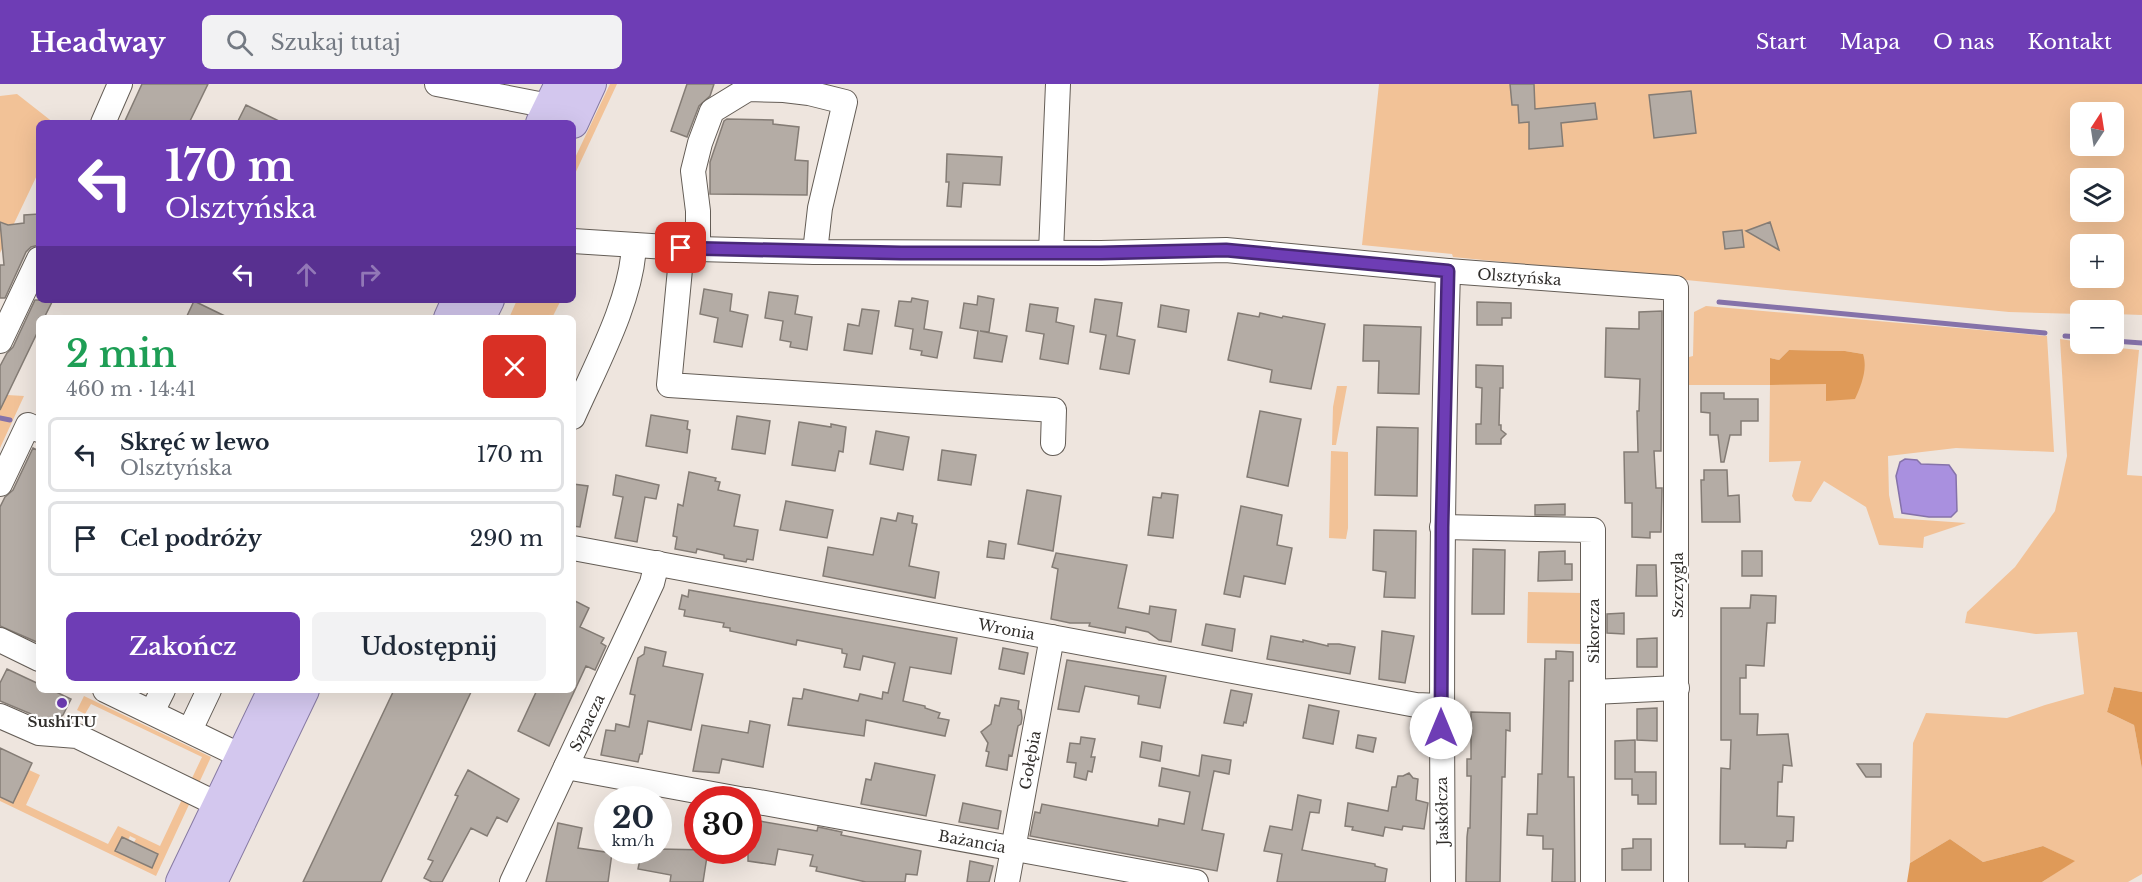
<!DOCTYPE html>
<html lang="pl">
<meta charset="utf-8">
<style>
:root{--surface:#fff;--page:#f2f2f3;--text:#1f2937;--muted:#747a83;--line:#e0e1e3;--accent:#6e3db5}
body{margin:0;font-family:"Libre Baskerville",serif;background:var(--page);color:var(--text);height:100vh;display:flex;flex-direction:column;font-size:22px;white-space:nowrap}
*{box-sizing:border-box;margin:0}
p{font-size:20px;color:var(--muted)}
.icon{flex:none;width:33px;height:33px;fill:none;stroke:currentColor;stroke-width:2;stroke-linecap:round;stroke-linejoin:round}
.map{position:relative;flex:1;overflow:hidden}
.details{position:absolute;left:36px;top:231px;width:540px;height:378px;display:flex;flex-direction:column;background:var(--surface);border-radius:9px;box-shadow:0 6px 24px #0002}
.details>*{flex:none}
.top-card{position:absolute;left:36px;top:36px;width:540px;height:183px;border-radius:9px;box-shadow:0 6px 24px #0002;background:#6e3db5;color:#fff;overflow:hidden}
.needle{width:39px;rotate:12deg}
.tools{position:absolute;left:2070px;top:18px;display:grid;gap:12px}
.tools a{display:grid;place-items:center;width:54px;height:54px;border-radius:9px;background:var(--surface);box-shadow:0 6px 24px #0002;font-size:30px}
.speed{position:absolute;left:594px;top:702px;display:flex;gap:12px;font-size:30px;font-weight:700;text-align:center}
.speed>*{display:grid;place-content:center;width:78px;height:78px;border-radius:50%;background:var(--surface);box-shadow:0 6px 24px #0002;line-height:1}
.speed small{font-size:15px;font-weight:400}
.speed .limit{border:9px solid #d22;background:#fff;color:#111}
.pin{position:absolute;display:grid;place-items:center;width:51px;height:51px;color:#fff;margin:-26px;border-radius:12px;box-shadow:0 3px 9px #0006}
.me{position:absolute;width:66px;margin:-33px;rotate:0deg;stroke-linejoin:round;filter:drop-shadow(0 0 4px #0008)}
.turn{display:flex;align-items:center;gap:21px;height:126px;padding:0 30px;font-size:27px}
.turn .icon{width:78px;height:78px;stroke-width:2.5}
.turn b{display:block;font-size:42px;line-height:51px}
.lanes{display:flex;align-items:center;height:57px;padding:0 30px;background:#0003;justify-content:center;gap:30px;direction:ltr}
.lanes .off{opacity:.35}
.round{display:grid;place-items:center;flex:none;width:63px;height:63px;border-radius:9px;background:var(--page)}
.overview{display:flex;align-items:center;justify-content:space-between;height:102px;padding:0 30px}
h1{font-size:36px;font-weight:600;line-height:45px;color:#1e9e55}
.cta{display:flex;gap:12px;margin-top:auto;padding:12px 30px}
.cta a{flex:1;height:69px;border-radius:9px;background:var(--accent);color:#fff;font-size:24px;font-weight:600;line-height:69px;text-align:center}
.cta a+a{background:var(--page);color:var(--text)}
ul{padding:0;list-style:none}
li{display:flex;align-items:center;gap:18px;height:75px;margin:0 12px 9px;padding:0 18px;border:3px solid var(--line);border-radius:9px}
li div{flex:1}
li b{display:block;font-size:22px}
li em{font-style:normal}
header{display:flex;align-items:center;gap:36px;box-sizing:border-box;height:84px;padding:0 30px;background:var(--accent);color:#fff}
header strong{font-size:28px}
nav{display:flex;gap:33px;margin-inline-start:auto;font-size:21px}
.search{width:420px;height:54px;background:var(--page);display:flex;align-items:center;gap:15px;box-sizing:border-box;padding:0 21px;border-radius:9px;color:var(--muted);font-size:22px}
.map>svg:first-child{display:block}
.green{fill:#f2c297;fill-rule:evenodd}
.forest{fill:#df9a58}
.water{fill:#a990df;stroke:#8572a9;stroke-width:1.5}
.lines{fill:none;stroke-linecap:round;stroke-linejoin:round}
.stream{stroke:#8572a9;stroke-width:5}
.building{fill:#b4aca5;stroke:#847c75;stroke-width:1.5}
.minor-casing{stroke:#645d56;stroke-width:26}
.major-casing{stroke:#8679a2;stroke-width:32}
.minor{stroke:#fff;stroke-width:24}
.major{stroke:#d3c7ee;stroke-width:30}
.route-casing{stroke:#482876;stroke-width:15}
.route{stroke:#6e3db5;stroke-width:10}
.poi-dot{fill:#6e3db5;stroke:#fff;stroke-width:2}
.labels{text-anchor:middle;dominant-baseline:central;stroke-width:4.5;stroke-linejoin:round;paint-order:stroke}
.street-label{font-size:15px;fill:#302d2a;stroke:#fff}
.poi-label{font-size:15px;font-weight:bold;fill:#302d2a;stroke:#fff}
</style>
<header>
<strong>Headway</strong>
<div class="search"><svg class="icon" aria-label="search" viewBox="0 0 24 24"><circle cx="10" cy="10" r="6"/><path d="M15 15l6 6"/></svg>Szukaj tutaj</div>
<nav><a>Start</a><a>Mapa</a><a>O nas</a><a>Kontakt</a></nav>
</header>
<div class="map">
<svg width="2142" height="798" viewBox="0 0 2142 798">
<rect width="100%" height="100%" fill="#eee5de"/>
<path class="green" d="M610 0H617L573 94V78Z
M1379 0H2142V231L2114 230V226H2080V230L2009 228 1453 173 1452 170 1362 161ZM2080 28H2114V62H2080ZM2080 94H2114V128H2080ZM2080 160H2114V194H2080Z
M17 10 54 39H39V87L0 169V12Z
M517 216H561L552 234H509Z
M1706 222 2047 252 2054 368 1956 364 1888 372 1889 411 1894 434 1966 439 1924 453 1923 464 1879 461 1866 423 1824 397 1811 418 1795 417 1792 412 1801 377 1769 378 1770 301H1685V274L1693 272 1694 228ZM1789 266 1845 267 1863 270 1827 317 1826 300 1770 274 1779 276Z
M2060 255 2080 258V260L2139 266 2127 391 2142 392V608L2114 603 2107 628 2134 641 2142 685V790L2128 798H2042L2074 777 2043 762 1983 778 1950 755 1910 779 1913 659 1926 629 2007 634 2045 621 2084 610 2077 548 2036 550 1965 539 1967 528 2015 483 2055 427 2067 372Z
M1337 302H1347L1336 361H1332L1333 323Z
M7 311 24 312 0 364V315Z
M1331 367 1348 368V444L1346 455 1329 454Z
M1528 508 1583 509 1584 560 1527 559Z
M84 612 211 673 156 792 0 717V713L29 686 40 691 26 721 108 760 118 742 160 762 202 673 91 620 85 630 77 626ZM130 752 136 755 134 758 158 770 152 784 115 767 122 753 128 756Z"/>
<path class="forest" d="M1789 266 1845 267 1863 270C1868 285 1861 302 1855 315L1826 317V300L1770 301V274L1779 276Z
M2114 603 2142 608V685L2134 641 2107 628Z
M1950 755 1983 778 2043 762 2075 777 2042 798H1907L1910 779Z"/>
<path class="water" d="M1905 375 1917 376 1921 380 1949 381 1956 391 1957 427 1951 433H1929L1902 429 1896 392 1900 378Z"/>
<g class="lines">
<path class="stream" d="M1719 218 2045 249
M2065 252 2080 253
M2114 257 2142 259
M0 334 10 336"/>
</g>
<path class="building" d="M142 0H208L189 39H124Z
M687 0H714L710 12 699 22 687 53 671 47Z
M1510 0H1534L1535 25 1595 19 1597 35 1561 39 1563 62 1529 65V38L1519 39 1518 21H1512Z
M1691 7 1696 49 1654 54 1649 11Z
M246 21 283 39H237Z
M727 35 773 36V40L799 43 795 76 808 77 807 111 710 110V78L724 37Z
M947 70 1002 73 1000 101 963 99 961 123 947 122 949 98H946Z
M39 130V161L31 163 26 168 5 214H0V181H4L0 138 8 141 24 139V131Z
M1770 138 1779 166 1746 147Z
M1742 146 1744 163 1725 165 1723 148Z
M704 205 732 210 730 227 748 231 742 263 714 258 718 234 700 230Z
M769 208 798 212 795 230 812 233 807 266 790 263 791 258 780 256 783 237 765 234Z
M978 212 994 215 989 248 980 247 1007 252 1002 278 974 274 978 247 960 244 964 219 977 221Z
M912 214 928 217 924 245 942 248 937 274 921 271 922 267 910 265 913 245 895 242 899 217 911 218Z
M1095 215 1122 219 1117 252 1135 256 1129 290 1100 285 1106 251 1090 248Z
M35 216H53L44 234H39V245L0 326V282L7 269 13 263Z
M194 217 229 234H186Z
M1477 218 1511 219V234H1502V241H1477Z
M1030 220 1058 224 1056 238 1074 242 1068 280 1040 275 1044 250 1026 247Z
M1161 221 1189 226 1186 248 1158 243Z
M862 225 879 227 872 270 844 266 848 240 859 242Z
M1662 227 1661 367H1654L1656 404H1662L1661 448H1650V454L1632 453V419H1625L1624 368H1638L1637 327H1639L1640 295 1605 293 1606 244 1639 245V228Z
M1238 229 1259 233 1260 229 1282 234 1283 232 1325 240 1311 305 1270 298 1272 286 1228 276Z
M1364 241 1421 243 1419 310 1378 309 1379 277H1363Z
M1476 281 1503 282V304H1500L1499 341H1501V346L1506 350 1501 355V360H1476V340H1481L1482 304 1476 303Z
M1701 309H1724V315H1758V337H1741V351H1730L1724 378H1721L1718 351H1710V329L1701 328Z
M1260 327 1301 335 1288 402 1247 393Z
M651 331 688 337 687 345 690 346 687 369 646 362Z
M737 332 770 337 765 370 732 365Z
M799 338 831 343V340L846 343 843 368 839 367 835 387 792 381Z
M1377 343 1418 344 1417 412 1375 411Z
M876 347 909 353 903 386 870 380Z
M33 364 39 367V559L0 542V423L5 413 13 406Z
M942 366 976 371 971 401 938 396Z
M1704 386H1727L1728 412 1739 411 1740 438H1702L1701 396H1704Z
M689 388 716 394 715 397 720 398 718 406 740 411 734 442 758 446 753 476 747 475 746 478 724 474V471L697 465 696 469 675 465 677 453 673 452 678 420 683 422Z
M616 391 659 401 656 415 645 413 637 458 615 454 623 413 613 411Z
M573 400 588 402 580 443 573 442Z
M1027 406 1061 412 1053 467 1018 460Z
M1162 409 1178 411 1173 454 1148 451 1153 413 1161 414Z
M786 417 833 426 827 454 780 446Z
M1565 420V431H1535V421Z
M1241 422 1282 431 1277 461 1292 464 1285 500 1244 492 1240 513 1224 510Z
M898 429 913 432 912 439 917 440 909 482 939 488 935 514 823 492 828 463 873 471 881 434 896 437Z
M1374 446 1416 447 1415 514 1384 513 1386 488 1373 486Z
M989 457 1006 460 1004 475 987 473Z
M1473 465 1505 466 1504 530H1472Z
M1565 467V480H1572V496L1538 497 1539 468Z
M1742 467H1762V492H1742Z
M1056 469 1127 481 1118 524 1149 530 1150 522 1176 526 1171 558 1159 556 1148 548 1126 543 1125 549 1089 542 1090 539H1070L1051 535 1058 485 1052 483Z
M1637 481H1656L1657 512H1636Z
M689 506 957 554 951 590 910 583 903 617 925 622V624L940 629 938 634 949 636 945 652 866 636 864 652 788 641 793 614 802 615 804 605 858 617 860 610 882 615 883 608 888 609 895 579 863 572 860 586 844 583 847 570 842 569V565L797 556 796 561 730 547V544L723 543 724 539 684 532 685 526 679 525 682 511 688 513Z
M1751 511 1776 512 1775 539H1767L1764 582 1746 581V594H1740V630H1758L1757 651 1788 650 1792 682 1783 681 1782 698H1778L1777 732 1794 733 1793 757H1787L1786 764 1745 763V760H1720L1721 684 1730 685 1731 656H1721V524H1750Z
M573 516 589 524 580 543 604 554 601 559 606 562 595 586 586 582 549 662 518 647 537 606H573Z
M1624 529V550L1607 549V530Z
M1206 540 1235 545 1232 567 1202 561Z
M1382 547 1414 552 1405 599 1379 595Z
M1271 552 1303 558V556L1328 562V560H1339L1355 563 1350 590 1267 575Z
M1657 554V583H1637V555Z
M645 563 666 568 663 582 703 590 691 646 648 637 642 670H640L638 678 601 671 606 646 615 647 616 640 629 643 635 611 630 610 638 574 644 570Z
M1003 564 1028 569 1024 590 999 585Z
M1556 567 1573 568V597H1569L1568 693H1574L1575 798H1552L1553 765H1543V752L1527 751 1528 730H1537L1538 690H1542L1545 575H1556Z
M1067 576 1166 592 1160 624 1138 620 1139 612 1085 602 1079 628 1058 625Z
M7 585 39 600V606H52L71 615 63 631 56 636 43 635 0 617V599Z
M394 606H472L381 798H303Z
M1231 606 1252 610 1246 639 1244 638 1243 642 1224 639Z
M1001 614 1019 617 1018 625 1021 626 1022 634 1021 640 1018 642 1012 672 1009 671 1007 686 986 682 989 668 986 667 988 659 981 648 991 640 995 621 999 622Z
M1309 621 1339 627 1333 660 1303 654Z
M1657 624V657L1637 656V625Z
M1471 628 1510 629V647L1506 646 1505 693H1502L1500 798H1466L1467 753 1468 744H1470L1471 692H1467V675H1471Z
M750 637 770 641 763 683 722 675 719 689 693 687 702 641 748 649Z
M1358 651 1376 654 1373 668 1356 664Z
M1081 653 1095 655 1091 673H1095L1092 688 1088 687 1086 696 1074 693 1076 679 1067 678 1070 659 1080 660Z
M1635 656V688H1656V720H1638V711H1632V695H1615V657Z
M1142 658 1162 662 1160 677 1140 673Z
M0 664 32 679 13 719 0 713Z
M1202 671 1231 676 1229 690 1214 687 1202 746 1224 750 1217 787 1030 752 1035 728 1040 729 1042 720 1158 742 1159 735 1184 740 1190 708 1159 702 1162 684 1199 692Z
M875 679 935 691 926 732 861 720 866 695 871 696Z
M1857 680H1881V693H1866Z
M468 686 519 715 507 738 497 733 487 752 471 744 442 798H432L424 794 433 777 428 775 458 712 455 711Z
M1409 689 1413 694 1418 695 1416 716 1428 719 1424 745 1403 742 1402 746 1385 743 1383 752 1352 746 1353 743 1345 742 1348 719 1388 727 1392 703H1396L1398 692H1403Z
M1298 711 1321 716 1319 729 1310 728 1302 766 1375 780V782L1387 785 1385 798H1277L1282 770 1264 767 1270 742 1292 746Z
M963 719 1001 727 998 745 959 738Z
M748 735 817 747 818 743 842 748 841 751 921 767 917 791 906 790 905 798H866L816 787 817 783 810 782 813 771 778 765 775 781 748 777Z
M558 739 582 744 578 764 612 769 608 798H546Z
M122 753 158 770 152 784 115 767Z
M1633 755H1651V786H1622V765L1633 764Z
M658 765 708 766 703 798H670L671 791 638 785 642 766H658Z
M970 777 993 782 989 798H967Z"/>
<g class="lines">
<g class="minor-casing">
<g id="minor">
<path d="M437 0 549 22"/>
<path d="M103 39 120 0"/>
<path id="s1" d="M573 157 698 165 815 168 1101 169 1226 166 1448 187 1676 204V798"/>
<path d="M682 164 669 301 1054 326 1053 359"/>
<path d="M698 165V127L693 87 700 59 712 27 748 5 784 6 809 9 845 18 820 124 815 168"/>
<path d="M1051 168 1058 0"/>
<path d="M0 257 39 175"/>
<path d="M573 333C595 283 632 216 634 161"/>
<path d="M0 400 28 341 39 346"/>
<path d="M1442 443 1593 446V798"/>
<path id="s2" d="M573 464 1416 621 1441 622"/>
<path d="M0 556 39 575"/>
<path d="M105 606 241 672"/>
<path d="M1593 608 1677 604"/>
<path d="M152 628 163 606"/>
<path d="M0 632 39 649 77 652 217 720"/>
<path d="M190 646 209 606"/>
<path d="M566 683 745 716"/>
<path id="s3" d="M748 716 1196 798"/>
<path id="s4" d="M512 798 652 499 657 479"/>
<path id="s5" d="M1007 798 1052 553"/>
<path d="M1443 798C1441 594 1442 391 1448 187"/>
</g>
</g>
<g class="major-casing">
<path id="major" d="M541 39 560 0
M573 39 591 0
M449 234 457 216
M480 234 489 216
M181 798 273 606
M212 798 304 606"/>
</g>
<use href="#minor" class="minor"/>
<use href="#major" class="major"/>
</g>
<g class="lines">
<g class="route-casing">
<path id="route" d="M681 164 901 169H1101L1226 166 1448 187 1442 443 1441 644"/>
</g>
<use href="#route" class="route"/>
</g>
<circle class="poi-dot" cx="62" cy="619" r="6"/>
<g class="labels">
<g class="street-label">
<text stroke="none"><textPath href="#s1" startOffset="948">Olsztyńska</textPath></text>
<text transform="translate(1677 501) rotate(-90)">Szczygla</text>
<text stroke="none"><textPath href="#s2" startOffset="441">Wronia</textPath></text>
<text transform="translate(1593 547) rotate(-90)">Sikorcza</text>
<text stroke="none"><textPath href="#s4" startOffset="176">Szpacza</textPath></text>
<text stroke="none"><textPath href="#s5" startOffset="124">Gołębia</textPath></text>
<text transform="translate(1442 727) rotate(-91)">Jaskółcza</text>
<text stroke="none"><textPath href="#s3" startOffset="228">Bażancia</textPath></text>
</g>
<g class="poi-label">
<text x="62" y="637">SushiTU</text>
</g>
</g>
</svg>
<div class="tools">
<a><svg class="needle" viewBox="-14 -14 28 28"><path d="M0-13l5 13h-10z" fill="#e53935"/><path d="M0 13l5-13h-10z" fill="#747a83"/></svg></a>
<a><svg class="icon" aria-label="layers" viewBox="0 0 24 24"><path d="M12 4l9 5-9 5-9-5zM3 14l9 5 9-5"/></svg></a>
<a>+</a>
<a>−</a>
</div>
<div class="speed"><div>20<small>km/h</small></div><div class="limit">30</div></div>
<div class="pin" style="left:681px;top:164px;background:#d93025"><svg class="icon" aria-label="arrive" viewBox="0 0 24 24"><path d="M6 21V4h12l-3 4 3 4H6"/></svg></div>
<svg class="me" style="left:1441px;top:644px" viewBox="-20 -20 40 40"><circle r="19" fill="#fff"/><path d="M0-13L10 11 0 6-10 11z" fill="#6e3db5"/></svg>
<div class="top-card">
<div class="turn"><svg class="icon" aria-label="left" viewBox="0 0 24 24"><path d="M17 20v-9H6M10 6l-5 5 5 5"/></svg><div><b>170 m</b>Olsztyńska</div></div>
<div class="lanes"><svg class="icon" aria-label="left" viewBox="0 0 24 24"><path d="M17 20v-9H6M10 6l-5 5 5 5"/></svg><svg class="icon off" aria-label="ahead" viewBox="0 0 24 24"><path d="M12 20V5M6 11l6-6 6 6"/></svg><svg class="icon off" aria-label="right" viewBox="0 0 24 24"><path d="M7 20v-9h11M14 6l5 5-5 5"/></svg></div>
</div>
<section class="details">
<div class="overview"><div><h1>2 min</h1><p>460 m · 14:41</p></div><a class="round" style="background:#d93025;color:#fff"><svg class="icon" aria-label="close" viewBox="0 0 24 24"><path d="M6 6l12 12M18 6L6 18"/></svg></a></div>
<ul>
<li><svg class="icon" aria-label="left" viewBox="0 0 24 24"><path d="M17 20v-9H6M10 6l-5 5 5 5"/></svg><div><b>Skręć w lewo</b><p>Olsztyńska</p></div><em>170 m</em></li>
<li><svg class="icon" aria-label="arrive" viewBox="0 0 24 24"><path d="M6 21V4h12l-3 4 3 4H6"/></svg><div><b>Cel podróży</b></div><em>290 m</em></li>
</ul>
<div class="cta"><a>Zakończ</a><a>Udostępnij</a></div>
</section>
</div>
